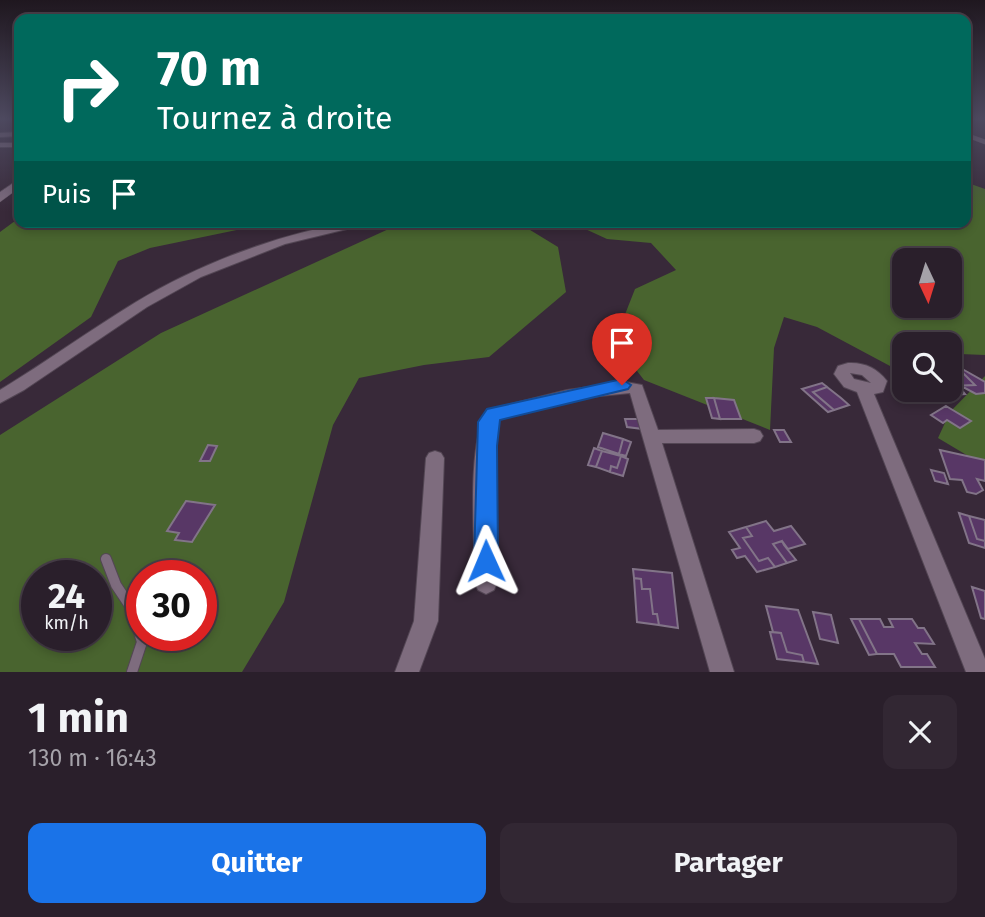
<!DOCTYPE html>
<html lang="fr">
<meta charset="utf-8">
<style>
:root{--surface:#2a1f2b;--page:#322733;--text:#f1f3f6;--muted:#a5a2a9;--line:#463d47;--accent:#1a73e8}
body{margin:0;font-family:"Fira Sans",sans-serif;background:var(--page);color:var(--text);height:100vh;display:flex;flex-direction:column;font-size:26px;white-space:nowrap}
*{box-sizing:border-box;margin:0}
p{font-size:23px;color:var(--muted)}
.icon{flex:none;width:38px;height:38px;fill:none;stroke:currentColor;stroke-width:2;stroke-linecap:round;stroke-linejoin:round}
.map{position:relative;height:672px;overflow:hidden}
.sheet{display:flex;flex-direction:column;background:var(--surface);flex:1}
.sheet>*{flex:none}
.banner{position:absolute;left:14px;top:14px;width:957px;height:214px;border-radius:14px;box-shadow:0 4px 10px #0003,0 0 0 2px var(--line);background:#00695c;color:#fff;overflow:hidden}
.needle{width:46px;rotate:176deg}
.buttons{position:absolute;left:892px;top:248px;display:grid;gap:14px}
.buttons a{display:grid;place-items:center;width:70px;height:70px;border-radius:14px;background:var(--surface);box-shadow:0 4px 10px #0003,0 0 0 2px var(--line);font-size:35px}
.speed{position:absolute;left:21px;top:560px;display:flex;gap:14px;font-size:35px;font-weight:700;text-align:center}
.speed>*{display:grid;place-content:center;width:91px;height:91px;border-radius:50%;background:var(--surface);box-shadow:0 4px 10px #0003,0 0 0 2px var(--line);line-height:1}
.speed small{font-size:18px;font-weight:400}
.speed .limit{border:10px solid #d22;background:#fff;color:#111}
.pin{position:absolute;display:grid;place-items:center;width:60px;height:60px;color:#fff;margin:-72px -30px;border-radius:50% 50% 50% 0;rotate:-45deg;box-shadow:0 0 7px #0007}
.pin .icon{rotate:45deg}
.me{position:absolute;width:77px;margin:-38px;rotate:359deg;stroke-linejoin:round;filter:drop-shadow(0 0 5px #0008)}
.turn{display:flex;align-items:center;gap:24px;height:147px;padding:0 28px;font-size:32px}
.turn .icon{width:91px;height:91px;stroke-width:2.5}
.turn b{display:block;font-size:49px;line-height:60px}
.then{display:flex;align-items:center;height:66px;padding:0 28px;background:#0003;gap:14px;font-size:26px}
.round{display:grid;place-items:center;flex:none;width:74px;height:74px;border-radius:14px;background:var(--page)}
.summary{display:flex;align-items:center;justify-content:space-between;height:119px;padding:0 28px}
h1{font-size:42px;font-weight:700;line-height:52px}
.button{display:flex;gap:14px;margin-top:auto;padding:14px 28px}
.button a{flex:1;height:80px;border-radius:14px;background:var(--accent);color:#fff;font-size:28px;font-weight:700;line-height:80px;text-align:center}
.button a+a{background:var(--page);color:var(--text)}
.map>svg:first-child{display:block}
.forest{fill:#49642f;fill-rule:evenodd}
.building{fill:#583766;stroke:#827488;stroke-width:2}
.lines{fill:none;stroke-linecap:round;stroke-linejoin:round}
.lane-far1-casing{stroke:#534654;stroke-width:5}
.lane-casing{stroke:#534654;stroke-width:12}
.street-casing{stroke:#534654;stroke-width:2}
.secondary-casing{stroke:#534654;stroke-width:1}
.lane-far1{stroke:#7e6c7e;stroke-width:4.5}
.lane{stroke:#7e6c7e;stroke-width:10}
.street{fill:#7e6c7e;fill-rule:evenodd}
.secondary{fill:#7e6c7e;fill-rule:evenodd}
.route{fill:#1a73e8;stroke:#114b97;stroke-width:2}
</style>
<div class="map">
<svg width="985" height="672" viewBox="0 0 985 672">
<rect width="100%" height="100%" fill="#382939"/>
<path class="forest" d="M966 178 971 184 985 189V355L960 354 950 358V345H905V374L817 327 784 317 774 348 770 430 644 380 620 349 624 317 635 289 676 270 651 243 607 239 570 222H966ZM905 261H950V306H905Z
M19 218V222H275L150 248 118 261 91 317 0 382V232Z
M404 222H517L558 247 566 292 489 357 424 365 359 378 333 425 284 602 242 672H0V435L161 333ZM37 576H96V635H37ZM142 576H201V635H142Z
M985 376V466L938 438 950 412Z"/>
<path class="building" d="M964 370 985 382V393L976 394 965 388H960L965 394 949 395 945 390H950V386L975 385 963 373 950 376V371Z
M954 373H963L975 385 950 386V376L957 375Z
M822 383 827 387 813 392 834 410 828 412 802 389Z
M827 387 841 398 849 405 834 410 813 392Z
M706 398H714L720 419 712 418Z
M714 398 734 400 741 419H720Z
M946 406 971 421 960 428 947 420 943 423 931 415Z
M625 419H641L643 429 627 427Z
M774 430H784L791 442H780Z
M603 433 623 439 619 454 598 447Z
M623 439 631 442 626 456 619 454Z
M208 445 217 446 210 461H200Z
M594 448 602 451 596 467 588 465Z
M940 450 985 460V481L977 479 983 490 976 494 967 492 962 480 950 479Z
M602 451 621 456 617 468 611 466 610 472 596 467Z
M621 456 628 459 623 476 610 472 611 466 617 468Z
M931 470 944 473 948 484 935 481Z
M186 501 215 505 192 542 175 540 179 533 167 531Z
M959 513 969 516 977 539 985 541V548L969 543Z
M969 516 985 520V541L977 539Z
M766 521 774 531 791 526 805 544 788 549 782 541 773 544 787 563 775 567 768 558 759 561 743 538 752 536 746 527Z
M746 527 752 536 743 538 759 561 768 558 775 567 757 572 745 556 737 558 732 550 740 548 729 532Z
M782 541 784 545 796 560 787 563 773 544Z
M633 569 672 573 678 628 659 625 657 614H653L650 589H642L641 579 634 578Z
M634 578 641 579 642 589H650L653 614H657L659 625 637 622Z
M972 587 985 591V619L981 618Z
M766 606 798 610 818 664 804 662 802 655 787 652 781 633 773 632Z
M813 612 831 615 838 643 820 639Z
M851 619H859L877 654 869 655Z
M859 619H880L884 627H893L889 619H912L918 628H924L934 644 915 643 922 654H927L935 667H901L894 654H877Z
M770 632 781 633 787 652 802 655 804 662 777 659Z"/>
<g class="lines">
<g class="lane-far1-casing">
<path id="lane-far1" d="M966 135 985 142
M0 145H19"/>
</g>
<g class="lane-casing">
<path id="lane" d="M106 559 116 585 132 609 142 642 132 672"/>
</g>
<g class="street-casing">
<path id="street" d="M19 132V136L0 137V133Z
M351 222H376L285 244 201 277 147 307 24 390 0 403V390C46 362 90 330 136 302 201 263 276 235 351 222Z
M848 363C864 362 877 368 887 381L883 392 874 394 985 659V672H966L857 392 844 387 834 374 838 366ZM850 373 862 375 871 383 854 379Z
M626 382 642 385 658 430 754 429 760 431 763 436 760 441 754 443H662L734 672H710L630 393 590 397 500 418C486 459 495 538 497 583L494 590 486 594 478 590 475 583C475 538 466 448 487 410L567 390Z
M435 451 441 453 444 458 438 621 419 672H395L414 621 426 458 429 453Z"/>
</g>
<g class="secondary-casing">
<path id="secondary" d="M19 179V188L0 202V192Z"/>
</g>
<use href="#lane-far1" class="lane-far1"/>
<use href="#lane" class="lane"/>
<use href="#street" class="street"/>
<use href="#secondary" class="secondary"/>
</g>
<linearGradient id="sky" x2="0" y2="1"><stop stop-color="#1f171f"/><stop offset="0.56" stop-color="#4d495f"/><stop offset="1" stop-color="#4d495f" stop-opacity="0"/></linearGradient>
<rect width="985" height="212" fill="url(#sky)"/>
<path class="route" d="M622 379 631 385 628 389 500 420 497 446 498 561 495 568 486 572 478 568 474 561 478 422 487 409Z"/>
</svg>
<div class="buttons">
<a><svg class="needle" viewBox="-14 -14 28 28"><path d="M0-13l5 13h-10z" fill="#e53935"/><path d="M0 13l5-13h-10z" fill="#a5a2a9"/></svg></a>
<a><svg class="icon" aria-label="search" viewBox="0 0 24 24"><circle cx="10" cy="10" r="6"/><path d="M15 15l6 6"/></svg></a>
</div>
<div class="speed"><div>24<small>km/h</small></div><div class="limit">30</div></div>
<div class="pin" style="left:622px;top:385px;background:#d93025"><svg class="icon" aria-label="arrive" viewBox="0 0 24 24"><path d="M6 21V4h12l-3 4 3 4H6"/></svg></div>
<svg class="me" style="left:486px;top:561px" viewBox="-20 -20 40 40"><path d="M0-17L14 15 0 8-14 15z" fill="#1a73e8" stroke="#fff" stroke-width="4"/></svg>
<div class="banner">
<div class="turn"><svg class="icon" aria-label="right" viewBox="0 0 24 24"><path d="M7 20v-9h11M14 6l5 5-5 5"/></svg><div><b>70 m</b>Tournez à droite</div></div>
<div class="then">Puis<svg class="icon" aria-label="arrive" viewBox="0 0 24 24"><path d="M6 21V4h12l-3 4 3 4H6"/></svg></div>
</div>
</div>
<section class="sheet">
<div class="summary"><div><h1>1 min</h1><p>130 m · 16:43</p></div><a class="round"><svg class="icon" aria-label="close" viewBox="0 0 24 24"><path d="M6 6l12 12M18 6L6 18"/></svg></a></div>
<div class="button"><a>Quitter</a><a>Partager</a></div>
</section>
